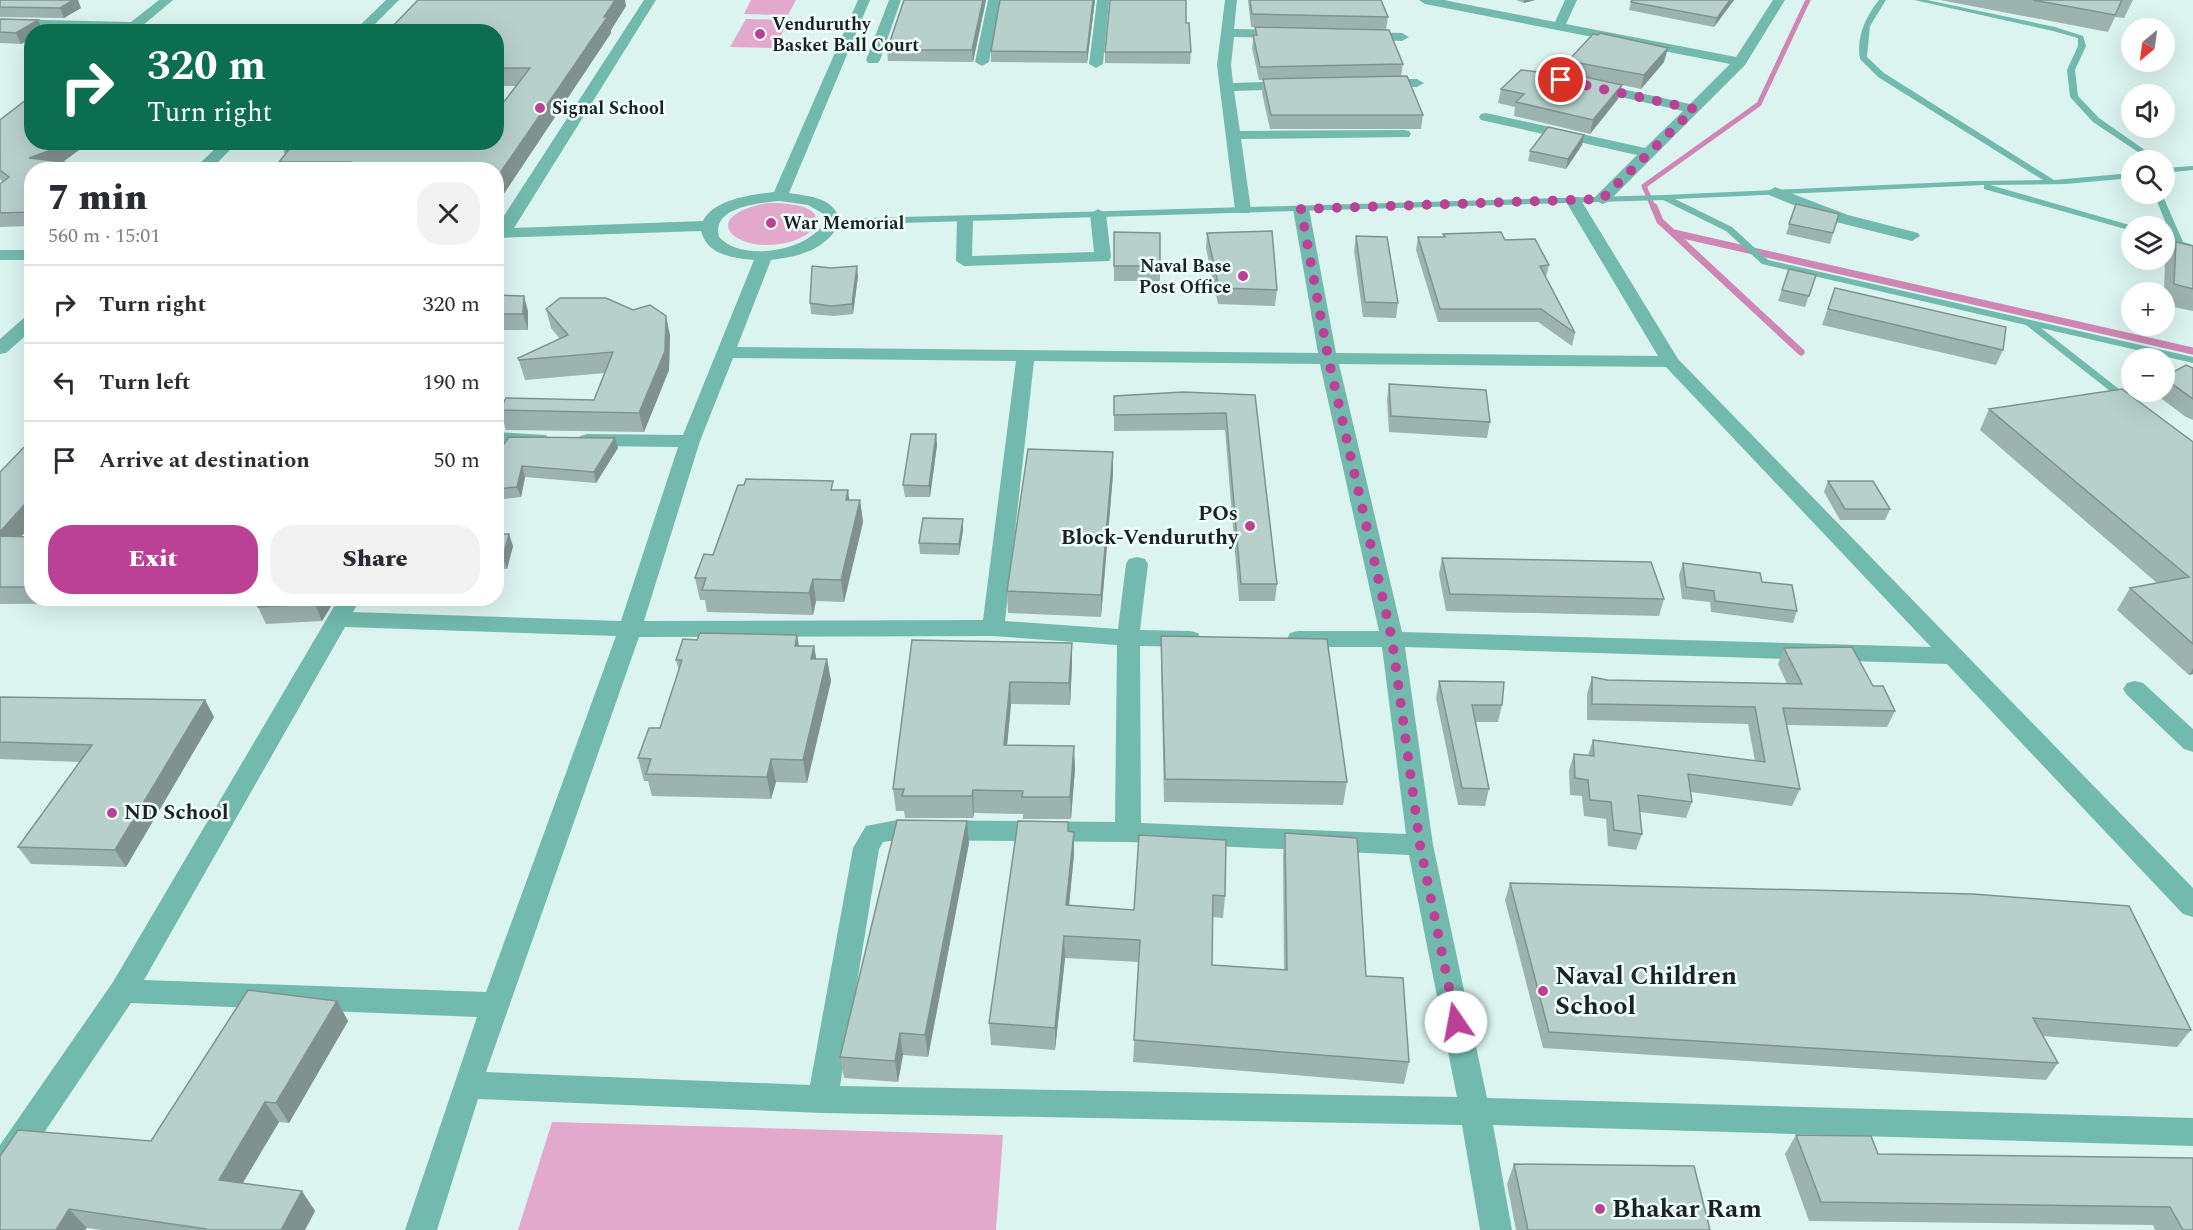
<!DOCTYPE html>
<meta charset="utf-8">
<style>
:root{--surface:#fff;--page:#f2f2f3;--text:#2b2b33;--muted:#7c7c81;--line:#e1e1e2;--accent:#ba4195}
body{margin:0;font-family:Spectral,serif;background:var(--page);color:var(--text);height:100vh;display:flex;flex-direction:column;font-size:22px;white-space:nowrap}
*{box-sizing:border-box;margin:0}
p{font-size:20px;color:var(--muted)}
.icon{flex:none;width:33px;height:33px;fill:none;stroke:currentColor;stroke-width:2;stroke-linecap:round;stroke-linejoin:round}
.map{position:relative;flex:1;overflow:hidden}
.side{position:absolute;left:24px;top:162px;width:480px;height:444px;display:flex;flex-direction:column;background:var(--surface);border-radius:24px;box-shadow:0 6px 24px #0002}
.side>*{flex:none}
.banner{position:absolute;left:24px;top:24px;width:480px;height:126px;border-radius:24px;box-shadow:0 6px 24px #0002;background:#0b6e4f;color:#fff;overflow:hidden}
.needle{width:39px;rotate:209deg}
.tools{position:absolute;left:2121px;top:18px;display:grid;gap:12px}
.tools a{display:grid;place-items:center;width:54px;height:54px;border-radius:50%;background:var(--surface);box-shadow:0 6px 24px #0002;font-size:30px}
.pin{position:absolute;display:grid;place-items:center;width:51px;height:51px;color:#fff;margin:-26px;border:3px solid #fff;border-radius:50%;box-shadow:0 2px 6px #0007}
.me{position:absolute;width:66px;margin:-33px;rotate:348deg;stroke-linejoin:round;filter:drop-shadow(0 0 4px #0008)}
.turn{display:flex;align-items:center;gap:21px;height:126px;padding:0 24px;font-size:27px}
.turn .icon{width:78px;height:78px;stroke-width:2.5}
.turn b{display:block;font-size:42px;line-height:51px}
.round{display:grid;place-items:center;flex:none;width:63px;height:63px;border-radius:24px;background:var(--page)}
.headline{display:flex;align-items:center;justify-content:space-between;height:102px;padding:0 24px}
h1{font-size:36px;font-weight:800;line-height:45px}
.button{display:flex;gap:12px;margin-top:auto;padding:12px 24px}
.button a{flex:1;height:69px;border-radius:24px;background:var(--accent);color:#fff;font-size:24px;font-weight:800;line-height:69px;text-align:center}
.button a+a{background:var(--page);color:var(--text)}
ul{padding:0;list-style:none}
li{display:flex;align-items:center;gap:18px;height:78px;padding:0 24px;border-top:2px solid var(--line)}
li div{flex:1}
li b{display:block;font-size:22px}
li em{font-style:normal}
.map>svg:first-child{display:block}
.green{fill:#e2a9cc}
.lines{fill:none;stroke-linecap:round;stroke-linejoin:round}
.stream-far1{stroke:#cf86b4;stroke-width:5}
.stream{stroke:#cf86b4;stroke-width:7}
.service{fill:#72baad;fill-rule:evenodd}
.minor{fill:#72baad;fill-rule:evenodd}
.wall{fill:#9db3af}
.shaded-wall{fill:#80928e}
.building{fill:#b7d0cb;stroke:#80928e;stroke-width:1.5}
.route{stroke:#ba4195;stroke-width:10;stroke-dasharray:0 18}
.poi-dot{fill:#ba4195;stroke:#f0fffc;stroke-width:2}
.labels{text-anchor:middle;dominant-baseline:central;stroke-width:5;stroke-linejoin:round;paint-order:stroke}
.far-poi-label{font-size:18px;font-weight:bold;fill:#1a2321;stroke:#f0fffc;text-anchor:start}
.poi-label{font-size:21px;font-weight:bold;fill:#1a2321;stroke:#f0fffc;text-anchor:end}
.near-poi-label{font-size:26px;font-weight:bold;fill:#1a2321;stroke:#f0fffc;text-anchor:start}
</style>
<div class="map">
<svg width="2193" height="1230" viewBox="0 0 2193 1230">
<rect width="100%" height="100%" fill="#dbf4ef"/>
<path class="green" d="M751 0H796L788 15 744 14Z
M746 19 789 20 774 48 730 47Z
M768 203C779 203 824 203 815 225 812 233 801 238 793 241 740 258 691 217 768 203Z
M552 1122 1003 1135 996 1230H518Z"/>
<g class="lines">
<path class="stream-far1" d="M1654 209 1644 186 1759 104 1808 0"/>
<path class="stream" d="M1654 207 1660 221 1801 352
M1674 233 2193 351"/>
<path class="service" d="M1879 0H1886L1870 26 1867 57 1884 73 2054 180 2132 173V178L2066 184 1990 185 2133 226 2132 231 1984 189V185L1675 199 1732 227 1768 260 2193 357V363L2041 328 2133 400 2128 403 2124 402 2026 325 1762 264 1726 231 1663 200 834 225 830 222 834 219 1664 195 1974 181 2043 180 1878 77 1860 59C1856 37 1866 16 1879 0Z
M1914 0H1927L2055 27 2083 36 2086 46 2075 70 2078 96 2099 118 2159 160H2150L2093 122 2070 97 2067 70 2078 46V38L2053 31Z
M2193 166V170L2164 173V168Z
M2154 194H2162L2183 242 2193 245V251L2164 241V235L2172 238Z"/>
<path class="minor" d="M159 0H173L135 32 0 27V19L131 22Z
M386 0H399L367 32H353Z
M644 0H656L514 228 703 221C714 199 751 195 774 192L858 0H870L789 193C813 197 833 197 841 222 825 250 802 256 771 260L737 347 1318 353 1293 209 1301 204 1309 209 1336 353 1658 356 1565 200 1567 197H1579L1678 359 2193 888V917L2183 914 1947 664 1405 647 1433 845 1487 1098 2193 1118V1146L1493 1125 1512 1230H1480L1462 1125 823 1113 478 1099 437 1230H405L477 1017 131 1003 11 1182 0 1187V1145L113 982 339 598H361L353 612 621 621 678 447 587 446 580 444 577 440 580 436 587 434 683 435 754 260C733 258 707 255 701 231L496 238V228ZM780 201 808 205 822 213 825 222C808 251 743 263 719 237 711 207 758 203 780 201ZM733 358 1016 361 983 620 644 621 700 441ZM1034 361 1320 364 1379 631H1298L1290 633 1287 639 1290 645 1298 647H1382L1406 834 1141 823 1140 646 1190 647 1198 645 1201 639 1198 633 1190 631 1140 630 1148 564 1145 559 1137 557 1129 559 1126 564 1118 629 1005 621ZM1339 364 1666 367 1931 647 1402 632ZM345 627 616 636 486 992 144 980ZM993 636 1117 645 1115 822 897 820 866 826 853 848 810 1085 486 1072 639 637ZM897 840 1128 842 1409 855 1457 1097 840 1086 879 849 883 842Z
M889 0H901L880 60 878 63H868L866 60Z
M988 0H1000L989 62 982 66 975 62Z
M1097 0H1109L1103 64 1096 68 1089 64Z
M1225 0H1237L1234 29 1286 30 1293 34 1286 38 1234 37 1231 65 1233 83 1292 81 1299 85 1292 89 1234 91 1240 131 1404 130 1409 131 1411 134 1409 137 1241 139 1251 210 1249 213H1237L1235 210 1217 65Z
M1419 0H1444L1555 22 1565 0H1577L1566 24 1736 57 1773 0H1785L1745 65 1608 202 1602 204 1594 199 1596 196 1637 155 1481 120 1479 117 1481 114 1486 113 1645 148 1683 111 1585 89 1583 86 1585 83 1590 82 1690 104 1730 64 1425 4Z
M1361 32 1402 33 1409 37 1402 41 1356 39 1354 36 1356 33Z
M1379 79H1417L1424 83 1417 87 1374 86 1372 83Z
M222 142H238L210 170H193Z
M1775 187 1848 215 1918 233 1920 236 1912 241 1836 222 1769 195 1767 192Z
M1098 209 1106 214 1111 257 1109 261 964 266 956 261 957 219 959 216H971L973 219 972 256 1094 252 1090 214Z
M0 250H32V260H0Z
M32 315V330L6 353 0 354V339L26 316Z
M496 432 546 435 549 439 546 443 496 444Z
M2135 681 2143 683 2193 729V752L2184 749 2127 695 2123 689 2127 683Z"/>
</g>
<path class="wall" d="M904 0H986L973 62 888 61 887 50Z
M1000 0H1095L1087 63 991 62V51Z
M1248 0H1381L1388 17 1386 30 1403 64 1401 76 1423 115 1421 129H1270L1262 93 1263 80H1259L1252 48 1255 27H1251Z
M1516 0H1535L1524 3Z
M1632 0H1734L1714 27 1629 10 1631 2Z
M1940 0H2133L2124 18 2115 17 2108 32Z
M626 6 611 30V33L503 195H496V170H282L279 162 285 155 281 142H496L517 86H496V32Z
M0 7 81 8 64 18 0 17Z
M0 19 38 20 43 31 32 32V38L21 44 0 43Z
M1186 23 1191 52 1190 64 1105 63V52Z
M1568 61 1664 62 1641 89 1622 85 1618 99 1590 134 1514 116 1515 107 1498 103 1501 89 1555 74 1565 73Z
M27 99 32 142H90L63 162 32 170V226L0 227V184L3 182 0 179V120Z
M1584 135 1582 145 1566 169 1528 161 1530 151Z
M1796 204 1839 214 1830 244 1786 234Z
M1114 232 1160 266V281H1114Z
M1207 233 1277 290 1275 306 1218 304 1206 248Z
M1443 234 1505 240 1549 265 1546 277 1575 333 1572 346 1538 322H1438L1416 250 1418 237H1443Z
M1356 236 1398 303 1396 318 1363 317 1354 251Z
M2176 242 2193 246V311L2164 305V292L2165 262Z
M831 268 858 276 853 314 833 316 811 314 810 303Z
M1789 269 1816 275 1805 307 1778 301Z
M1835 288 2003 350 1996 365 1822 325Z
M496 295 528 311V330H496Z
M546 309 670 335 669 370 644 432 506 430 500 410 594 400 605 373 525 380 518 358 560 339 551 328Z
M2193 368V420L2186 417 2154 393 2156 392H2164V377Z
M1389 384 1490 422 1487 438 1389 432 1387 400Z
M1255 395 1277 584 1275 601H1239L1225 430 1114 431V396Z
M1989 409 2193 442V674L2189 675 2117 610 2130 588 2157 583 1980 430Z
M936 434 937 445 930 497H905L903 485Z
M615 438 618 448 596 483 525 477 521 497 496 500V455Z
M0 472 20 537H32V598H336L322 621 266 624 258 607 259 603 0 604Z
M1113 474 1101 617 1008 613 1007 591Z
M1828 481 1890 509 1885 520H1840L1824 492Z
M834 490 849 500H860L863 522 844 602 816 601 813 615 707 612 705 600H700L695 578 713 555Z
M963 530 959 555 920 554 919 543Z
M496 534 513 546 507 569 496 568Z
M1442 558 1664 599 1659 616 1446 611 1439 574Z
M1683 563 1797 611 1793 623 1711 612 1710 602 1682 599 1679 575Z
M797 635 799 646H814L816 659H827L831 681 807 783 776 782 771 799 652 796 648 781H644L638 758 660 728 679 671 676 660 697 640Z
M1161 636 1347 782 1343 805 1164 802 1161 658Z
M912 640 1072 643V665L1070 705 1011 704 1007 745 1075 768 1071 819H1023V814L974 813 973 818H905L904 811H896L893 789Z
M1784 648 1873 686 1895 711 1887 727 1787 725 1800 789 1792 806 1691 792 1692 802 1686 818 1640 812 1642 834 1636 850 1608 846 1606 819 1584 816 1582 796 1570 795 1569 770 1574 754 1588 755 1593 740 1755 761 1748 724 1587 720V694L1592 677 1607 680 1787 684 1778 664Z
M1439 681 1502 705 1498 722H1475L1489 789 1485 806 1458 805 1436 698Z
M0 697 205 700 214 717 126 867 31 864 18 847 80 762 0 759Z
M1069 832H1074V854L1069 905 1134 910 1139 835 1225 896 1223 918 1213 917 1212 965 1284 970 1283 855 1285 833 1366 976 1409 1062 1404 1084 1133 1062 1139 962 1065 958 1055 1050 991 1045 989 1023Z
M969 843 928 1057 903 1055 898 1082 844 1078 840 1057Z
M1510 883 2191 1030 2177 1047 2043 1036 2058 1063 2046 1080 1543 1048 1505 900Z
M337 1001 348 1021 289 1123 279 1122 243 1183 315 1211 305 1230H102L87 1228 85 1230H0L151 1141Z
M1796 1135 1878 1154 2193 1158V1230H2155L2153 1225 1809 1221 1785 1154Z
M1514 1164 1710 1230H1516L1507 1184Z"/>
<path class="shaded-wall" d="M73 0H78L81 8 64 18 60 8Z
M615 0H625L626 6 611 30V33L503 195 498 176Z
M983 0H986L973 62 972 50Z
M1093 0H1095L1087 63V52Z
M1524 0H1535L1524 3Z
M1730 0H1734L1714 27 1717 18Z
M38 20 43 31 32 32V38L21 44 16 33Z
M1668 48 1664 62 1641 89 1644 75Z
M1622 85 1618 99 1590 134 1593 120Z
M1584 135 1582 145 1566 169 1568 159Z
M64 142H90L61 163 29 158Z
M857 266 858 276 853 314 852 304Z
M524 296 528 311V330L523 314Z
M666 316 670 335 669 370 644 432 639 413Z
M936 434 937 445 930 497 929 486Z
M615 438 618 448 596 483 594 472Z
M1113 452V474L1101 617V595Z
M522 466 525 477 521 497 517 487Z
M848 490 851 512 846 500Z
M32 496V524L7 553 0 542V532Z
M860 500 863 522 844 602 841 580Z
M963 519V530L959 555V544Z
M509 534 513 546 507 569 503 557Z
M813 579 816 601 813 615 809 593Z
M318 598H336L322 621 315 604Z
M797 635 801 657 795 646Z
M1072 643V665L1070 705 1069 683Z
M814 646 818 668 811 659Z
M827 659 831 681 807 783 803 760Z
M2193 668V674L2189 675Z
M1010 682 1011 704 1005 767 1004 745Z
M205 700 214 717 126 867 115 850Z
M1074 746 1075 768 1071 819 1070 797Z
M771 759 776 782 771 799 767 777Z
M973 790 974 813 973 818 972 796Z
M967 821 969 843 928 1057 925 1035Z
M1074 832V854L1067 927 1066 905Z
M1064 936 1065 958 1055 1050V1028Z
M337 1001 348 1021 289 1123 276 1103Z
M900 1033 903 1055 898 1082 895 1061Z
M265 1102 279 1122 233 1199 219 1180Z
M302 1191 315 1211 305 1230H281Z
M69 1209 87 1228 85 1230H56Z"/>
<path class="building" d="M0 0H73L60 8 0 7Z
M418 0H615L604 17 608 16 498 176H496V170H344L350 162H279L295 142H496V112L530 68H496V32H387Z
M904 0H983L972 50H887Z
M1000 0H1093L1087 52 991 51Z
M1110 0H1186V23H1189L1191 52H1105Z
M1250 0H1381L1388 17 1252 14Z
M1632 0H1730L1717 18 1631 2Z
M2033 0H2122L2115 15Z
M0 19 38 20 16 33 0 32Z
M1255 27 1389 30 1403 64 1260 67 1253 35H1257Z
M1600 33 1668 48 1644 75 1568 61 1593 34 1598 35Z
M31 42H32V58H30Z
M1521 70 1555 74 1558 71 1622 85 1593 120 1516 102 1524 94 1501 89Z
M1407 76 1423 115H1271L1263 79Z
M32 91V142H64L54 149 29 158 97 166 94 170H32V212L0 213V184L9 177 0 170V120L27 99 28 94Z
M1548 127 1584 135 1568 159 1530 151Z
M1796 204 1839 214 1833 233 1789 224Z
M1272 231 1277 290 1219 288 1207 233Z
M1114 232 1160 233V266H1114Z
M1501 232 1505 240 1535 239 1549 265 1540 266 1575 333 1541 309H1440L1418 237H1445L1443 234Z
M1356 236 1387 237 1398 303 1365 302Z
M2176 242 2193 246V289L2174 284Z
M812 266 831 268 857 266 852 304 831 306 810 303Z
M1789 269 1816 275 1809 296 1782 290Z
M1835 288 2006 327 2003 350 1828 309Z
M496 295 524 296 523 314H496Z
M560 298H606L633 310 650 305 666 316 665 351 639 413 500 410 506 398 594 400 613 352 519 360 518 358 568 335 546 309Z
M2186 365 2193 368V399L2164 378V377Z
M1389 384 1486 390 1490 422 1391 416Z
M2122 389 2193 442V644L2130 588 2189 577 1989 409Z
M1183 392 1255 395 1277 584H1241L1226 413 1114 415V396Z
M911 434H936L929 486 903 485Z
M509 437 615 438 594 472 522 466 517 487 496 489V455Z
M32 439V496L0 532V472Z
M1028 449 1113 452 1101 595 1007 591Z
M746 479 833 481 831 490H848L846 500H860L841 580 813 579 809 593 702 590 706 578H695L704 554 713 555 738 485H744Z
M1828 481H1873L1890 509H1845Z
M923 518 963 519 959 544 919 543Z
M496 534H509L503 557H496Z
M0 536 32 537V587H0Z
M1442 558 1651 562 1664 599 1450 594Z
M1683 563 1760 573 1762 582 1792 585 1797 611 1715 601 1714 591 1686 587Z
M261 598H318L315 604 258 607Z
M700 633 797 635 795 646H814L811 659H827L803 760 771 759 767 777 646 774 651 759 638 758 649 728H660L682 660H676L683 639 697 640Z
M1161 636 1327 639 1347 782 1165 779Z
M912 640 1072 643 1069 683 1010 682 1004 745 1074 746 1070 797H1022L1023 791 973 790 972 796H902L904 789H893Z
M1852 647 1873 686H1883L1895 711 1783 708 1800 789 1688 774 1692 802 1638 795 1642 834 1614 830 1611 802 1590 800 1588 780 1575 778 1574 754 1594 756 1593 740 1765 762 1755 707 1592 704V677L1607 680 1802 684 1784 648Z
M1439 681 1504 682 1502 705H1472L1489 789 1462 788Z
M0 697 205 700 115 850 18 847 92 745 0 742Z
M897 820 967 821 925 1035 900 1033 895 1061 840 1057Z
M1018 821 1068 822V831L1074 832 1066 905 1134 910 1139 835 1226 840 1225 896 1213 895 1212 965 1287 970 1285 833 1357 838 1366 976 1403 978 1409 1062 1134 1040 1140 940 1064 936 1055 1028 989 1023Z
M1510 883 1973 894 2129 906 2191 1030 2033 1018 2058 1063 1549 1032Z
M248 990 337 1001 276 1103 265 1102 219 1180 302 1191 281 1230H206V1229L69 1209 56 1230H0V1156L18 1130 151 1141Z
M1796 1135 1871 1136 1878 1154 2193 1158V1230H2183L2170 1207 1821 1202Z
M1514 1164 1694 1166 1710 1230H1528Z"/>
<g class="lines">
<path class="route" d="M1456 1022 1420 845 1392 639 1328 357 1301 209 1602 199 1694 109 1561 80"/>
</g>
<g class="poi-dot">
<circle cx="760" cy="34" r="6"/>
<circle cx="540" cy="108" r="6"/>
<circle cx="771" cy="223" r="6"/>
<circle cx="1243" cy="276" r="6"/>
<circle cx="1250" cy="526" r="6"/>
<circle cx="112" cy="813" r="6"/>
<circle cx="1543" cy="991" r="6"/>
<circle cx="1600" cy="1209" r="6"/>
</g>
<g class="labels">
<g class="far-poi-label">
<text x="772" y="24">Venduruthy<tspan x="772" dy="21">Basket Ball Court</tspan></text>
<text x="552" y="108">Signal School</text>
<text x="783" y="223">War Memorial</text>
<text x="1231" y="266" text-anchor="end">Naval Base<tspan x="1231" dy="21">Post Office</tspan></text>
</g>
<g class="poi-label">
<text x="1238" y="514">POs<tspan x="1238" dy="24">Block-Venduruthy</tspan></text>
<text x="124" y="813" text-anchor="start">ND School</text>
</g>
<g class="near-poi-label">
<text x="1555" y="976">Naval Children<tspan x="1555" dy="30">School</tspan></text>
<text x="1612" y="1209">Bhakar Ram</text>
</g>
</g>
</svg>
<div class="tools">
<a><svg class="needle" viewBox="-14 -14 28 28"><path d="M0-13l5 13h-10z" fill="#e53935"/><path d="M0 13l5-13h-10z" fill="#7c7c81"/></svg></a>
<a><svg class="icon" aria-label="sound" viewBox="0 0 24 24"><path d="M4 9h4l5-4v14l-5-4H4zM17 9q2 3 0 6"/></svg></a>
<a><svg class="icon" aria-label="search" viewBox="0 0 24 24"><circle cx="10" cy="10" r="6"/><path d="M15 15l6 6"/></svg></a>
<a><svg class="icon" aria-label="layers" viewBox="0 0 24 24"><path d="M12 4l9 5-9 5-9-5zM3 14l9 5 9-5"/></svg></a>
<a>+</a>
<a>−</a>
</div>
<div class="pin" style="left:1561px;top:80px;background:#d93025"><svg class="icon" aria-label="arrive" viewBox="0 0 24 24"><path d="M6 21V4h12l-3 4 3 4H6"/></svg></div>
<svg class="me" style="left:1456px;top:1022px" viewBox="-20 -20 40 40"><circle r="19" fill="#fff"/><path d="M0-13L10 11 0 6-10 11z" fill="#ba4195"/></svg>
<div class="banner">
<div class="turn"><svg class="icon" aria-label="right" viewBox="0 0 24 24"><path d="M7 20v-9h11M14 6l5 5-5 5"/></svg><div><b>320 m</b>Turn right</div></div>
</div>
<section class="side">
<div class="headline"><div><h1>7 min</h1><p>560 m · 15:01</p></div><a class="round"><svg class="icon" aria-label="close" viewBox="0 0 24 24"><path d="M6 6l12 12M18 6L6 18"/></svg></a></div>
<ul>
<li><svg class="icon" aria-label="right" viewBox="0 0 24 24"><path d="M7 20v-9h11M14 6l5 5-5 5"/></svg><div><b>Turn right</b></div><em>320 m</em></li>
<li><svg class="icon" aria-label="left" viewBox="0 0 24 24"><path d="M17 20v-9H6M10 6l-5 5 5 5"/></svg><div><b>Turn left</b></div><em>190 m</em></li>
<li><svg class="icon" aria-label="arrive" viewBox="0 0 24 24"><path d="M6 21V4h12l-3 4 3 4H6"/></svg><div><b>Arrive at destination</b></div><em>50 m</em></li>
</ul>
<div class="button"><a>Exit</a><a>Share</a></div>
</section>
</div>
